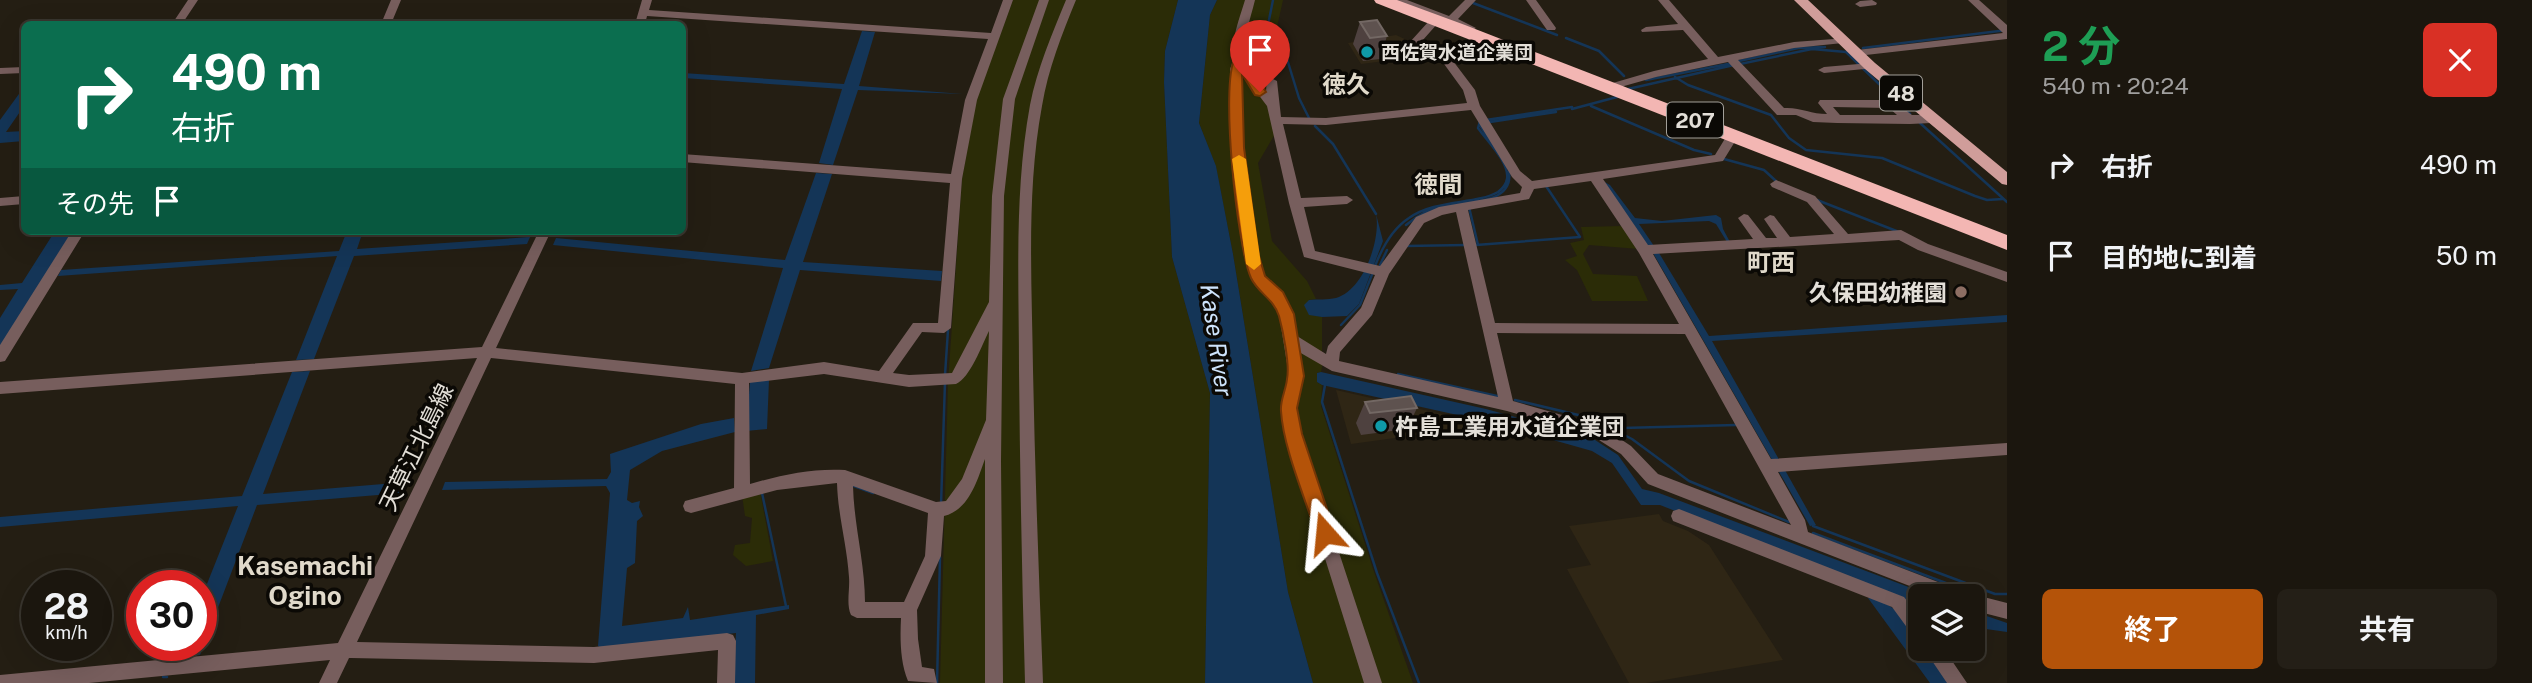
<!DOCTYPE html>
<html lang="ja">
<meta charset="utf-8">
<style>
:root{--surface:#1b160e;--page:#241f17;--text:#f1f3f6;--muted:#a09f9e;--line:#39352e;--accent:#b45309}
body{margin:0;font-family:"Public Sans","Noto Sans JP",sans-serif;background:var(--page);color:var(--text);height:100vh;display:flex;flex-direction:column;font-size:26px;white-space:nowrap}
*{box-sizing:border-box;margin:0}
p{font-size:23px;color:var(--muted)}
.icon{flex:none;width:38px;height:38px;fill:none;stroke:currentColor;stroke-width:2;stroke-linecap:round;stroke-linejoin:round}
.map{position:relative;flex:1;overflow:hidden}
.side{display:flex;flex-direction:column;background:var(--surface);width:525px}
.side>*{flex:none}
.top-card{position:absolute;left:21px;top:21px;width:665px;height:214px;border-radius:10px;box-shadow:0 7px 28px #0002,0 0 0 2px var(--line);background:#0b6e4f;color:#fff;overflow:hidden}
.buttons{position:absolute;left:1908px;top:584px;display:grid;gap:14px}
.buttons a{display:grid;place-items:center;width:77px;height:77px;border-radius:10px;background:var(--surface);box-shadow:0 7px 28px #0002,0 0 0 2px var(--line);font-size:35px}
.speed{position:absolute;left:21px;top:570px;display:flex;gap:14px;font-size:35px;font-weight:700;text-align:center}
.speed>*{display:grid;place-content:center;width:91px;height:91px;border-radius:50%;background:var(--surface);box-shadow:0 7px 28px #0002,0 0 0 2px var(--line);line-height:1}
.speed small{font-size:18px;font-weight:400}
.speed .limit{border:10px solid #d22;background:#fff;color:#111}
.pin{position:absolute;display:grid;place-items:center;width:60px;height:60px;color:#fff;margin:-72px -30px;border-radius:50% 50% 50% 0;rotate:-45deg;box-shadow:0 0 7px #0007}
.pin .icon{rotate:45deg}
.me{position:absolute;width:77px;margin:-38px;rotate:342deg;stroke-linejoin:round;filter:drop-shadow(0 0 5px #0008)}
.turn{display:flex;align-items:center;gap:24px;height:147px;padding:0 35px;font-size:32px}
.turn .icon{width:91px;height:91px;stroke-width:2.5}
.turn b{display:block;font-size:49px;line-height:60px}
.then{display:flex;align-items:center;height:66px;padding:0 35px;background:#0003;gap:14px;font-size:26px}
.round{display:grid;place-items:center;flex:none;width:74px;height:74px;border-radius:10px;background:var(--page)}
.overview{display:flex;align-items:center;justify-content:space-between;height:119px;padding:0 35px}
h1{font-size:42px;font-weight:700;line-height:52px;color:#1e9e55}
.button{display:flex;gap:14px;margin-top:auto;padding:14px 35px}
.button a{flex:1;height:80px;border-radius:10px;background:var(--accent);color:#fff;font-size:28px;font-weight:700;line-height:80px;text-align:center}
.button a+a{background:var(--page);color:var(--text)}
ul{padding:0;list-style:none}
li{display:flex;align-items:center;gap:21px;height:91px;padding:0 35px}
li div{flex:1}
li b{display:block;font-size:26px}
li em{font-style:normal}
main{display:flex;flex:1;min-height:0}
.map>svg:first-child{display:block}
.built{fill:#2f2615}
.green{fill:#2b2c07}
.water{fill:#143557}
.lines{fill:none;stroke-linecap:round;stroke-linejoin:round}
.stream{stroke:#143557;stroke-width:2.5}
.minor{fill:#775e5d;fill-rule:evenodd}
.major{fill:#d09d9a;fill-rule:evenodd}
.highway{fill:#f3b6b3;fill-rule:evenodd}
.wall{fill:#4e413f}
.building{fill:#5e524f;stroke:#736864;stroke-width:2}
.route{fill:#b45309;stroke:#753606;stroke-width:2}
.slow{fill:#f59e0b}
.culture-dot{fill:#0f9aa8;stroke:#0b0905;stroke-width:2.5}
.education-dot{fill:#8d6e63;stroke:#0b0905;stroke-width:2.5}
.labels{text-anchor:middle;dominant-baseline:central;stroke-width:7;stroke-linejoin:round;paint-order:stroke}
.far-poi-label{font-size:19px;font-weight:bold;fill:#e3dfd8;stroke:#0b0905;text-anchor:start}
.shield{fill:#0b0905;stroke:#a29f99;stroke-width:2}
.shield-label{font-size:21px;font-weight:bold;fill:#e3dfd8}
.poi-label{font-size:23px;font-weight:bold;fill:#e3dfd8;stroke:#0b0905;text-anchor:end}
.street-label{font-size:23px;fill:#e3dfd8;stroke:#0b0905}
.neighbourhood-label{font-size:24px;font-weight:bold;fill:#e0d9ca;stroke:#0b0905}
.water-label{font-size:24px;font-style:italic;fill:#cee4fc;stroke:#0b0905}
.quarter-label{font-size:26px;font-weight:bold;fill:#e0d9ca;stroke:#0b0905}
</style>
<main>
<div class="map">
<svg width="2007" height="683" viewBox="0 0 2007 683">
<rect width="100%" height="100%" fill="#241e13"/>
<path class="built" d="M1396 35 1420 46 1425 56 1361 64 1348 43Z
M1336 390 1490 425 1351 444Z
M1659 514 1663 521 1688 531 1709 545 1783 660 1646 683H1629L1567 569 1591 565 1569 526Z"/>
<path class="green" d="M1013 0H1178L1165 51 1164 82 1172 257 1210 393 1205 683H940L948 383 962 179 976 100Z
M1217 0H1283L1275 36 1269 83 1275 134 1258 163 1272 241 1307 281 1316 299 1309 300V314L1322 317V367L1321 372 1317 373V382L1322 385 1321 406 1373 569 1413 683H1313L1288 592 1233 254 1216 167 1199 123 1210 15Z
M1623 226 1639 249 1589 245 1583 254 1593 274 1637 276 1648 301H1592L1577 270 1565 260 1577 256 1570 243 1584 240 1581 227Z
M760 491 773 561 746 566 733 555 735 545 750 543 752 518 745 516 742 495Z"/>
<path class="water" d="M1178 0H1217L1210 15 1199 123 1216 166 1233 254 1288 592 1313 683H1205L1210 393 1172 257 1164 82 1165 51Z
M862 31 875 32 859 86 963 94 858 90 833 165 819 163 842 89 683 78V73L844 84Z
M24 87V106L6 132 24 131V141L0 143V120Z
M816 173 832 174 803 262 942 271 941 281 800 270 769 368 751 371 783 268 553 245 556 238 785 260Z
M1601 180 1610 185 1635 218 1662 221 1716 215 1721 218 1723 229 1730 242H1727L1716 224 1709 221 1639 224 1654 246H1648Z
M1376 214 1383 241 1359 304 1347 316 1322 317 1309 315 1304 305 1309 300C1317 299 1328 300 1336 298 1364 290 1381 239 1376 214Z
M55 231H73L0 347V318L18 289 0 290V285L22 283Z
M347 231H363L357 249 530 237 527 244 354 256 314 359 296 360 337 256 58 276 61 270 339 251Z
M1653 253H1659L1709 336 2007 315V322L1712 341 1816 525 1810 526Z
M310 371 263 494 407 482 402 493 257 505 200 655 178 657 183 646H201V599L238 506 0 527V517L242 496 292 372Z
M1321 372 1486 409 1592 438 1618 455 1642 489 1659 493 1935 597H1920V607L1660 505H1641L1612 463 1592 451 1489 422 1322 385 1317 382V373Z
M769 380 767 429 746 431 750 382Z
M734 418 735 432 662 451 630 470 627 500 632 503 640 501 639 507 643 516 637 521 635 563 627 568 622 626 683 618 688 607 690 620 789 605V609L756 615 755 683H733L736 633 601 648 598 646 610 493 606 486 442 490 445 482 607 479 611 472 610 454 701 424Z
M1868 598C1889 598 1920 629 1920 649H1926L1951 683H1930Z
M1972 611 2007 623V632L1972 627Z"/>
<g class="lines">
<path class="stream" d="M1273 0 1268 25 1276 27 1279 33 1299 98 1310 120
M1473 3 1557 35
M1566 38 1599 51 1624 76
M1863 48 2007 30
M1739 61 1798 48 1825 47
M1740 64 1812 49 1846 52 1910 114
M1675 77 1688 85 1771 115 1789 138 1806 150 1882 158 1975 196 1987 200 2003 199
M1646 80 1733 63
M1628 89 1734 65
M1591 106 1694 150 1711 154
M1572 109 1617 97
M1486 120 1572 107
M1490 122 1556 112
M1920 123 2007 202
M1480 125 1493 146
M1315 126 1333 144 1376 214
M1724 159 1764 170 1776 181
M1817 200 1899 232
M1469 207 1478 245
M1406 225C1416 217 1426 210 1440 207 1461 202 1514 206 1509 172
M1476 245 1580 237 1546 186
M1406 246 1466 245
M1380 265 1387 250
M1375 266C1382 248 1392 229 1409 218 1436 199 1475 205 1498 192 1502 189 1506 185 1507 179 1510 163 1487 141 1478 128L1480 121
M1341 325 1360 305 1373 272
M1398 374 1497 396
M945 375 948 330
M1325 385 1322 402 1377 573 1419 683
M1515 400 1591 418 1632 439 1689 481 1789 522
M1622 428 1736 425
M854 486 873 493
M762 493 786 606
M941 505 945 382
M1813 526 1995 594H2007
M1813 533 1983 597
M163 677H167
M937 683 940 557"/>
<path class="minor" d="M188 0H198L182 24H172Z
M391 0H401L391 24H381Z
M642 0H652L649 10 991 33 1003 0H1013L977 100 962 179 951 328 944 333 922 332 893 373 909 375 952 373 989 302 992 196 1003 99 1039 0H1049L1015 99 1004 196 1001 461 1003 683H985V459C977 481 969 510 944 516L941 556 917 610 918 639 922 667 934 669 937 683 908 681C900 662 900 638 901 618H857L851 615C846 604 850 590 849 577 847 545 838 516 837 483L777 490 691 513 685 511 683 506 685 501 734 488 735 384 491 358 357 642 594 647 727 633 733 635 736 641 735 683H717L718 650 594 663 351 658H349L337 683H319L330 660 89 683H0V675L338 643 477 358 0 394V382L482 347 539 231H551L496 348 742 373 824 362 879 371 913 323H938L950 183 682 162V154L951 174 965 100 988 39 647 16 645 24H635ZM989 331 986 420 962 479 946 501 936 502 845 470C813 468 781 475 750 484L749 383 824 374 909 387 956 384C970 378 982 345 989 331ZM853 486 928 513 925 556 904 602H865C865 563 854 526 853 486Z
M1066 0H1076C1062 34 1048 69 1042 106 1026 192 1032 283 1033 370 1035 475 1039 579 1043 683H1025C1022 579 1020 474 1019 370 1019 282 1014 192 1030 105 1037 69 1052 34 1066 0Z
M1245 0H1255C1244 44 1235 52 1266 91L1267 79 1271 78 1277 81 1281 117 1326 118 1467 103 1463 90 1439 57 1410 42 1429 21 1433 20 1438 23 1422 41 1447 53 1475 90 1480 106 1520 171 1532 181 1715 155 1729 132H1737L1739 135 1723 161 1603 179 1648 245 1753 239 1738 218 1744 214 1748 215 1766 238H1777L1764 219 1770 215 1774 216 1790 237 1834 234 1807 202 1772 187 1770 184 1776 180 1815 196 1848 234 1901 230 1928 244 2007 272V282L1918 250 1899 240 1653 254 1771 459 2007 443V455L1778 472 1805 520 1808 532 1964 592 1966 597 1972 594 2007 603V619L1972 610V597H1938L1648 484 1621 454 1591 435 1507 411 1332 371 1299 352 1303 376 1296 408 1300 434 1382 683H1364L1286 434 1282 408 1289 376 1279 314 1272 299 1253 281 1244 256 1231 148 1230 69C1235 59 1232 51 1234 40 1236 27 1241 13 1245 0ZM1242 73 1267 106 1289 203 1304 257 1375 275 1361 308 1328 346 1326 354 1297 336 1293 314 1282 292 1264 276 1258 256 1243 148ZM1471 110 1512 177 1522 187 1520 193 1439 207 1416 217 1380 266 1315 251 1304 207 1347 204 1353 200 1347 196 1301 198 1283 124 1326 125ZM1591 181 1639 253 1679 324 1495 323 1468 210 1529 199 1534 189ZM1456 212 1498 397 1339 361 1340 352 1372 315 1389 274 1424 223 1442 215ZM1497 333 1685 334 1791 525 1658 474 1631 446 1601 426 1513 401Z
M1393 0H1407L1449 16 1465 0H1476L1458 19 1476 28 1471 31 1467 30Z
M1526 0H1536L1556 28 1555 30H1547Z
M1658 0H1669L1718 57 1794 42 1847 38V42L1843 43 1794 48 1738 60 1784 108C1800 107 1811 114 1827 114L1818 103 1820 100H1892L1912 115H1931L1937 119 1931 123 1910 124 1837 123 1813 122 1796 115H1777L1728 62 1656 77 1610 90 1606 89V85L1654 71 1708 59 1683 30 1642 32 1641 30 1646 27 1678 24ZM1833 107 1889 108 1897 115H1840Z
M1872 0 1877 3 1876 5 1860 7 1855 4 1860 1Z
M1968 0H1979L2007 25V39L1857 56 1852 53 1857 50 2003 33Z
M1870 63 1874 64V68L1824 73 1818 70 1824 67Z
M24 67V73L0 74V68Z
M24 196V204L0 206V198Z
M72 231H85L5 361 0 362V345Z
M1679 509 1904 597 1920 617V639L1914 637 1892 607 1673 521 1671 516 1673 511Z
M1924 649H1944L1967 683H1947Z"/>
<path class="major" d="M1794 0H1808L1875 63 2007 172V185L2002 184 1865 69Z"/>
<path class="highway" d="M1374 0H1397L1465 25 2007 235V250L1376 3Z"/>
</g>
<path class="wall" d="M1360 22 1387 36 1380 59 1363 61 1353 44Z
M1365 402 1417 408 1407 429 1361 435 1356 423Z"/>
<path class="building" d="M1377 20 1387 36 1370 38 1360 22Z
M1411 396 1417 408 1370 413 1365 402Z"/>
<path class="route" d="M1240 56 1244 58 1266 92 1260 96 1255 95 1242 74 1244 148 1259 256 1265 276 1283 292 1294 314 1304 376 1297 408 1302 434 1335 533 1332 539 1325 541 1319 539 1316 533C1305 498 1283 447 1281 411 1280 400 1286 390 1287 379 1290 365 1283 331 1279 316 1274 299 1258 293 1251 278 1237 247 1220 84 1235 58Z"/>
<path class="slow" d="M1239 155 1246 159 1261 264 1254 270 1246 264 1232 159Z"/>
<g class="culture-dot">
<circle cx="1367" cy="52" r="7"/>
<circle cx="1381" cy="426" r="7"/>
</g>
<circle class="education-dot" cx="1961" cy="292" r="7"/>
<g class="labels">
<g class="far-poi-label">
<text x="1381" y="52">西佐賀水道企業団</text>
</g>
<g class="shield">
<rect x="1880" y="75.5" width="42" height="35" rx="5"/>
<rect x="1667" y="102.5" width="56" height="35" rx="5"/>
</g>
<g class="shield-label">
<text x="1901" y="93">48</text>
<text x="1695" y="120">207</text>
</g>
<g class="poi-label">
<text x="1947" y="292">久保田幼稚園</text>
<text x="1395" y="426" text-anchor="start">杵島工業用水道企業団</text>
</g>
<g class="street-label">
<text transform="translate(416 447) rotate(-64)">天草江北島線</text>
</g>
<g class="neighbourhood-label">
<text x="1346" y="84">徳久</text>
<text x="1438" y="184">徳間</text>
<text x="1771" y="262">町西</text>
</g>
<g class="water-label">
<text transform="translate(1217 340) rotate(82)">Kase River</text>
</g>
<g class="quarter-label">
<text x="305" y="565">Kasemachi<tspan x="305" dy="30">Ogino</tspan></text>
</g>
</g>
</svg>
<div class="buttons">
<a><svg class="icon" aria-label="layers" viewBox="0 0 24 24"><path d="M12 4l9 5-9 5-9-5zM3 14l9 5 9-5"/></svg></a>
</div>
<div class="speed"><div>28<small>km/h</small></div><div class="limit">30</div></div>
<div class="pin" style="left:1260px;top:92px;background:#d93025"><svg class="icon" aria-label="arrive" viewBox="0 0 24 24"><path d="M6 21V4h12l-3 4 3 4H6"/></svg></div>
<svg class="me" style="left:1325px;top:533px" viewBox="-20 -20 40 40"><path d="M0-17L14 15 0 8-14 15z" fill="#b45309" stroke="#fff" stroke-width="4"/></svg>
<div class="top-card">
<div class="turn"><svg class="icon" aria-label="right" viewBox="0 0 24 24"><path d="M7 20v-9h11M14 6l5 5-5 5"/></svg><div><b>490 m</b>右折</div></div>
<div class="then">その先<svg class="icon" aria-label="arrive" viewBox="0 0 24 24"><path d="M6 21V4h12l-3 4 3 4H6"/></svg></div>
</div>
</div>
<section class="side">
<div class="overview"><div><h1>2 分</h1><p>540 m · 20:24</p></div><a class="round" style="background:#d93025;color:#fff"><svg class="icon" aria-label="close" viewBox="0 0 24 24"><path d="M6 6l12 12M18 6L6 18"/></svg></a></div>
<ul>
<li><svg class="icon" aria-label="right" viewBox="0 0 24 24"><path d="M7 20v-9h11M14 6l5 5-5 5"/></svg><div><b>右折</b></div><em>490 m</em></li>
<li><svg class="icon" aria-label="arrive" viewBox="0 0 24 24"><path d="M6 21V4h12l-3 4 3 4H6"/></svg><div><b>目的地に到着</b></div><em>50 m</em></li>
</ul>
<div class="button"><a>終了</a><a>共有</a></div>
</section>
</main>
